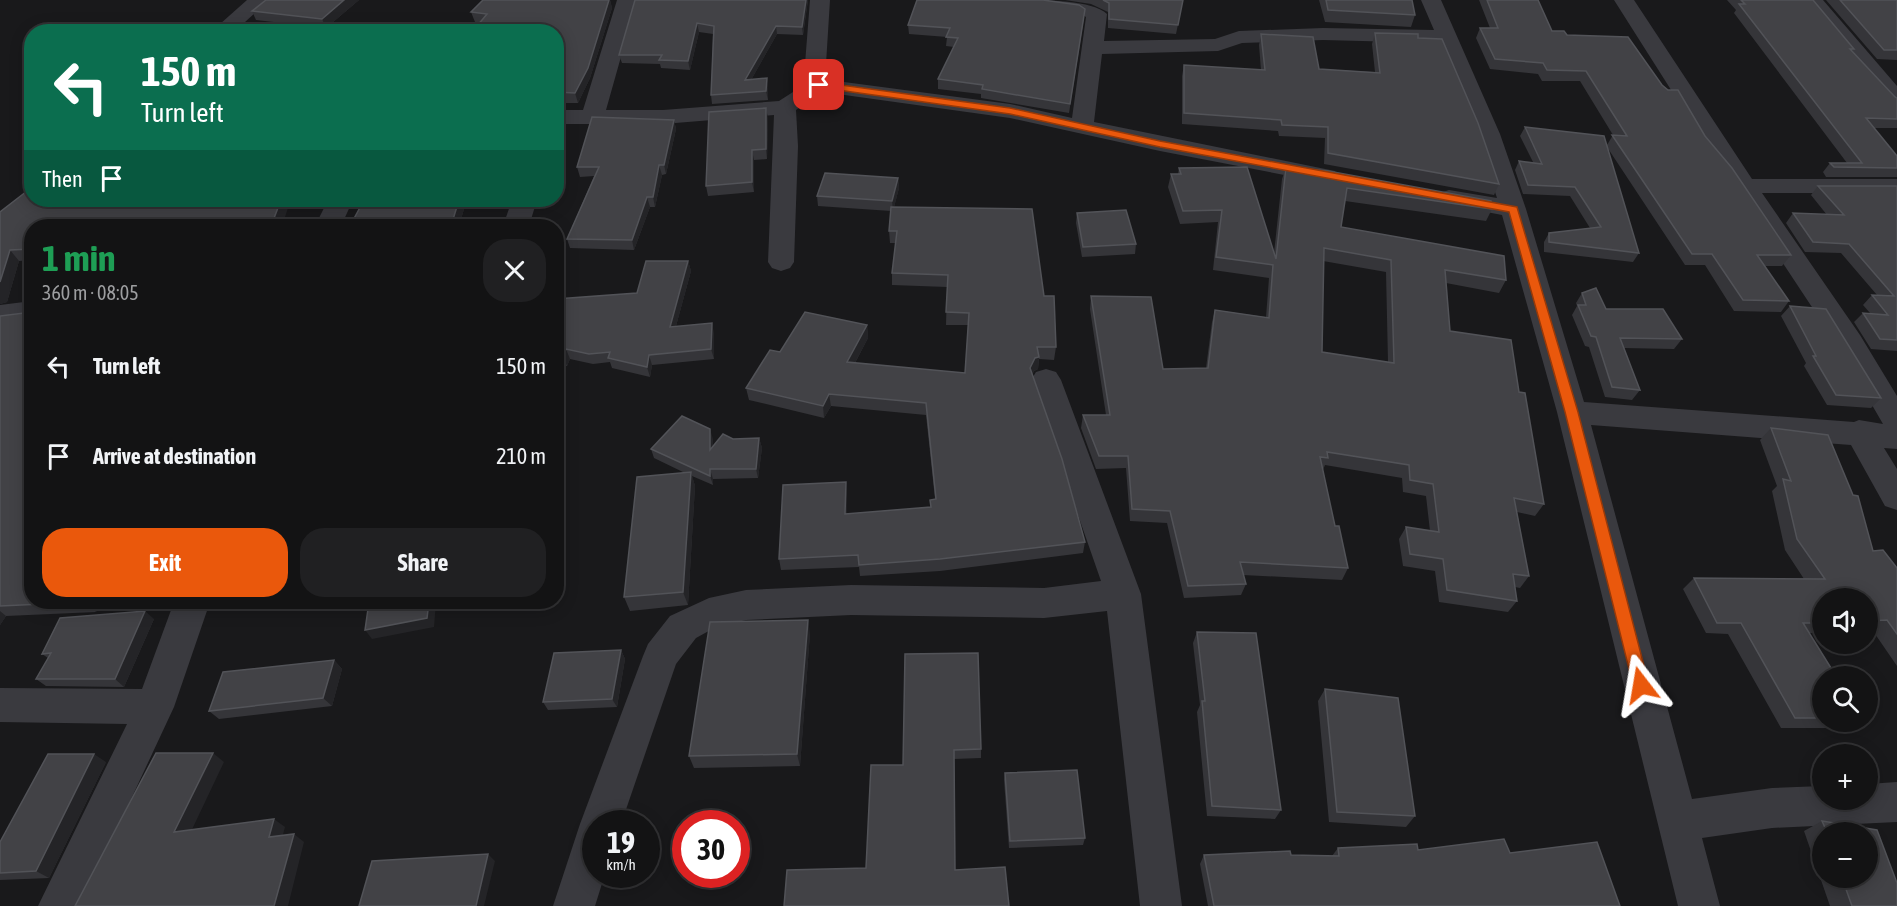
<!DOCTYPE html>
<meta charset="utf-8">
<style>
:root{--surface:#131314;--page:#202022;--text:#f1f3f6;--muted:#9d9ea0;--line:#323234;--accent:#ea580c}
body{margin:0;font-family:"Asap Condensed",sans-serif;background:var(--page);color:var(--text);height:100vh;display:flex;flex-direction:column;font-size:22px;white-space:nowrap}
*{box-sizing:border-box;margin:0}
p{font-size:20px;color:var(--muted)}
.icon{flex:none;width:33px;height:33px;fill:none;stroke:currentColor;stroke-width:2;stroke-linecap:round;stroke-linejoin:round}
.map{position:relative;flex:1;overflow:hidden}
.side{position:absolute;left:24px;top:219px;width:540px;height:390px;display:flex;flex-direction:column;background:var(--surface);border-radius:24px;box-shadow:0 3px 15px #0003,0 0 0 2px var(--line)}
.side>*{flex:none}
.banner{position:absolute;left:24px;top:24px;width:540px;height:183px;border-radius:24px;box-shadow:0 3px 15px #0003,0 0 0 2px var(--line);background:#0b6e4f;color:#fff;overflow:hidden}
.controls{position:absolute;left:1812px;top:588px;display:grid;gap:12px}
.controls a{display:grid;place-items:center;width:66px;height:66px;border-radius:50%;background:var(--surface);box-shadow:0 3px 15px #0003,0 0 0 2px var(--line);font-size:30px}
.speed{position:absolute;left:582px;top:810px;display:flex;gap:12px;font-size:30px;font-weight:700;text-align:center}
.speed>*{display:grid;place-content:center;width:78px;height:78px;border-radius:50%;background:var(--surface);box-shadow:0 3px 15px #0003,0 0 0 2px var(--line);line-height:1}
.speed small{font-size:15px;font-weight:400}
.speed .limit{border:9px solid #d22;background:#fff;color:#111}
.pin{position:absolute;display:grid;place-items:center;width:51px;height:51px;color:#fff;margin:-26px;border-radius:12px;box-shadow:0 3px 9px #0006}
.me{position:absolute;width:66px;margin:-33px;rotate:346deg;stroke-linejoin:round;filter:drop-shadow(0 0 4px #0008)}
.turn{display:flex;align-items:center;gap:21px;height:126px;padding:0 18px;font-size:27px}
.turn .icon{width:78px;height:78px;stroke-width:2.5}
.turn b{display:block;font-size:42px;line-height:51px}
.then{display:flex;align-items:center;height:57px;padding:0 18px;background:#0003;gap:12px;font-size:22px}
.round{display:grid;place-items:center;flex:none;width:63px;height:63px;border-radius:24px;background:var(--page)}
.headline{display:flex;align-items:center;justify-content:space-between;height:102px;padding:0 18px}
h1{font-size:36px;font-weight:700;line-height:45px;color:#1e9e55}
.primary-button{display:flex;gap:12px;margin-top:auto;padding:12px 18px}
.primary-button a{flex:1;height:69px;border-radius:24px;background:var(--accent);color:#fff;font-size:24px;font-weight:700;line-height:69px;text-align:center}
.primary-button a+a{background:var(--page);color:var(--text)}
ul{padding:0;list-style:none}
li{display:flex;align-items:center;gap:18px;height:90px;padding:0 18px}
li div{flex:1}
li b{display:block;font-size:22px}
li em{font-style:normal}
.map>svg:first-child{display:block}
.lines{fill:none;stroke-linecap:round;stroke-linejoin:round}
.street{fill:#3a3a3f;fill-rule:evenodd}
.wall{fill:#353539;fill-rule:evenodd}
.shaded-wall{fill:#242427}
.building{fill:#424246;stroke:#525358;stroke-width:1.5;fill-rule:evenodd}
.route{fill:#ea580c;stroke:#983908;stroke-width:1.5}
</style>
<div class="map">
<svg width="1897" height="906" viewBox="0 0 1897 906">
<rect width="100%" height="100%" fill="#19191b"/>
<g class="lines">
<path class="street" d="M247 0H269L234 32H211Z
M617 0H637L606 110H663L779 101 807 83 805 64 810 0H830L826 64 829 80 1010 104 1072 118 1086 17 1079 12 1024 4 1021 0C1044 0 1093 0 1107 14L1104 41 1215 39 1239 31 1323 28 1434 30 1421 0H1441L1500 134 1526 209 1584 402 1854 422 1859 420 1883 424 1839 348 1732 186 1614 0H1634L1752 179H1897V193H1762L1860 335 1897 396V449L1884 448 1897 469V510L1885 506 1851 445 1591 425 1692 799 1772 788 1822 786V800H1868V784L1897 782V822L1772 828 1702 838 1720 906H1678L1557 412 1502 215 1440 203 1436 198 1440 193 1449 190 1497 198 1476 134 1439 43 1323 40 1242 43 1218 51 1102 54 1094 122 1335 171 1338 176 1335 181 1326 183 1160 151 1010 118 823 92 796 110 798 146 794 262 790 268 781 271 772 268 768 262 774 115 663 124H556V110H583Z
M1802 0H1823L1897 86V107L1889 105Z
M328 200H353L341 226H315Z
M512 200H537L529 226H503Z
M32 301V320L0 325V305Z
M1046 369 1056 372 1061 380 1141 594 1182 906H1140L1107 611 1044 618 851 615 746 620 716 627 696 638 676 664 621 824H596V874H605L595 906H553L580 824 643 656 648 644 670 616 709 598 746 590 851 585 1044 588 1101 581 1031 380 1036 372Z
M174 602H210L174 707 81 906H38L127 724 0 722V688L142 689Z"/>
</g>
<path class="wall" d="M266 0H359L326 28 256 20 252 11Z
M483 0H610L612 8 590 78 578 103H556V32L475 22 471 12Z
M635 0H808L803 35 777 34 751 80 768 87V100L712 104 711 95 713 34 699 32 690 70 661 68 660 64 622 63 619 55Z
M1065 0H1183L1176 34 1108 28V12L1091 4Z
M1319 0H1412L1415 15 1411 27 1325 22Z
M1479 0H1538L1552 31 1567 35 1662 85 1705 136 1791 255 1782 266H1765L1789 301 1781 312 1734 311 1705 265H1685L1607 147 1639 253 1633 262 1544 252V242L1549 233 1590 228 1570 196 1523 194 1515 170 1519 161 1533 162 1520 136 1525 127 1607 145 1613 135 1580 81H1542L1538 74 1490 69 1476 38 1480 28H1490Z
M1727 0H1813L1854 49 1852 51 1895 97 1897 98V128H1874L1897 156V177H1826L1823 172 1830 163H1847L1734 13 1736 10Z
M1826 0H1897V60L1877 59Z
M1084 18 1069 113 981 98V94L938 89V79L954 47 946 46 947 37 909 34 908 25Z
M1375 33 1418 38 1499 184 1494 195 1324 164 1325 138 1279 136 1278 131 1182 124V76L1184 65 1261 70 1259 45 1261 34 1319 69 1375 72 1372 44Z
M768 118 767 159 754 160V192L708 196 706 186Z
M674 120 676 129 666 174 662 175 655 207H650L634 250 570 248 567 239 594 176 580 177 577 167Z
M1286 167 1492 209 1486 221 1345 201 1341 227 1506 280 1499 293 1446 283 1450 331 1519 392 1544 504 1535 516 1517 512 1529 576 1520 588 1515 587 1517 601 1508 612 1439 602 1435 571 1403 566 1399 539 1406 527 1430 531 1426 496 1403 492 1402 478 1325 465 1323 470 1335 526 1348 568 1342 580 1243 575 1246 584 1241 595 1184 598 1167 523 1130 521 1126 468 1096 469 1081 428 1083 415H1106L1090 309 1091 296 1163 369 1206 368 1212 322 1215 310 1266 317 1269 278 1213 270 1218 222 1180 224 1168 187 1171 174H1178L1179 168 1274 253 1282 179ZM1323 261 1386 272 1388 362 1322 352Z
M898 178 899 188 894 207 1044 296 1056 347 1054 360 1039 359 1038 369 1034 371 1032 375 1085 542 1083 553 940 571 860 576 859 567 781 570 779 559 847 494V514L930 507V500L935 499 926 415 831 406 824 418 749 400 746 388 780 352 867 325 868 338 855 363 965 373 968 325H946L947 287 892 285V273L896 243H890L889 231 891 211 818 206 817 196Z
M1818 186H1897V351L1871 349 1854 322 1863 313H1870L1863 305 1872 295H1877L1841 253 1805 252 1786 223 1793 213 1827 215 1811 195Z
M364 200H496L494 207 464 209 459 226H350Z
M290 202 32 226V260L19 261 7 302 0 304V212Z
M1077 213 1136 244 1135 254 1082 257 1076 223Z
M688 261 691 271 676 326 714 333V359L652 365 650 377 612 368 610 362 593 364 570 359 567 366 556 367V299H557L637 293Z
M1582 293 1606 309 1682 339 1674 349 1624 348 1640 390 1632 400 1605 397 1589 347 1585 346 1572 315 1577 306 1576 303Z
M1790 306 1881 398 1871 408 1827 405 1804 366 1806 363 1781 316Z
M0 316 32 602H102L96 612 6 616 0 625Z
M1771 428 1873 551 1897 568V666L1873 631H1868V598H1822V633H1809L1822 676V722H1856L1846 728H1781L1728 634 1706 633 1683 589 1694 578 1804 579 1785 550 1772 491 1777 486 1760 440Z
M759 438 762 448 758 478 713 479V485L692 476 695 486 688 605 630 611 624 597 685 473 654 458 651 449 713 439V447L733 439Z
M154 619 124 687 46 686 36 679 48 658 42 654Z
M1197 632 1281 810 1275 819 1207 816 1197 712 1200 705 1193 643Z
M810 633 800 766 694 768 689 756Z
M621 650 625 659 617 707 548 710 543 702Z
M905 654 981 749V758L954 759 955 870 866 868 903 765Z
M334 660 342 669 332 706 219 719 209 711Z
M1325 689 1415 816 1406 827 1329 822 1318 701Z
M106 762 49 878 0 880V842Z
M1005 773 1085 838 1083 845 1009 848 1004 780Z
M1822 821 1877 830 1897 883V906H1830L1804 831ZM1822 832H1868V878H1822Z
M1338 848 1510 853 1620 906H1208L1200 864 1204 855 1332 856Z"/>
<path class="shaded-wall" d="M344 0H359L326 28 322 19Z
M609 0H610L612 8 590 78 578 103 575 93Z
M806 0H808L803 35 802 27Z
M697 23 699 32 690 70 688 61Z
M776 26 777 34 746 89 745 80Z
M767 78 768 87V100L766 91Z
M766 108 768 118 767 159 766 149Z
M674 120 676 129 666 174 664 165Z
M752 150 754 160V192L752 182Z
M659 165 662 175 655 207 653 197Z
M898 178 899 188 893 211 892 201Z
M647 197 650 207 634 250 632 240Z
M281 200H307L290 202 282 226H271Z
M459 200H460L464 209 459 226H451Z
M490 200H496L494 207Z
M10 250 19 261 7 302 0 304V282Z
M688 261 691 271 673 337 670 327Z
M712 323 714 333V359L711 349Z
M867 325 868 338 849 374 847 362Z
M566 349 570 359 567 366 563 356Z
M649 355 652 365 650 377 647 367Z
M1039 357 1038 369 1034 371 1029 381 1030 368 1035 358Z
M829 394 831 406 824 418 823 406Z
M710 429 713 439V460L710 450Z
M759 438 762 448 758 478 756 469Z
M710 469 713 479V485L710 476Z
M691 472 695 486 688 605 683 592Z
M846 482 847 494V526L845 514Z
M85 602H102L96 612Z
M429 602H436L434 627 372 639 365 630Z
M0 611 6 616 0 625Z
M145 611 154 619 124 687 115 679Z
M808 620 810 633 800 766 797 754Z
M621 650 625 659 617 707 612 699Z
M334 660 342 669 332 706 323 698Z
M213 753 224 762 187 840 174 832Z
M94 754 106 762 49 878 36 871Z
M274 819 285 827 280 845 269 837Z
M294 834 304 842 288 906H274Z
M488 854 495 861 484 906H476Z"/>
<path class="building" d="M266 0H344L322 19 252 11Z
M483 0H609L588 68 575 93 556 92V32H472L487 14 471 12Z
M635 0H806L802 27 776 26 745 80 767 78 766 91 711 95 714 26 697 23 688 61 659 60 662 55H619Z
M917 0H1043L1079 5 1085 9 1070 104 982 89 983 85 938 79 958 38 946 37 950 28 908 25Z
M1103 0H1183L1178 25 1109 19V3Z
M1326 0H1412L1415 15 1328 10Z
M1487 0H1538L1552 31H1564L1567 35 1628 37 1662 85 1668 90H1678L1705 136 1732 168 1791 255H1757L1789 301 1743 300 1712 254H1692L1612 135 1627 136 1586 71 1547 70 1543 63 1495 59 1480 28H1498Z
M1741 0H1813L1854 49H1850L1895 97 1897 98V119L1866 118 1897 156V168L1834 167 1830 163H1862L1739 4H1745Z
M1840 0H1897V50H1884Z
M1375 33 1418 34V38L1442 39 1478 123 1499 184 1328 153V127L1282 125 1281 120 1184 113V65L1265 70 1261 34 1313 37 1319 69 1380 73Z
M766 108V149L752 150V182L706 186 709 112Z
M592 117 674 120 664 165H659L653 197H647L632 240 567 239 599 167H577Z
M1525 127 1604 136 1639 253 1549 242V233L1601 227 1575 187 1528 185 1519 161 1542 164Z
M1247 167 1276 259 1286 167 1328 171 1491 201 1492 209 1347 188 1341 227 1504 256 1506 280 1445 270 1450 331 1511 340 1519 392 1525 393 1544 504 1514 498 1529 576 1513 574 1517 601 1447 590 1443 559 1410 554 1406 527 1439 532 1433 484 1410 480 1409 465 1327 452 1328 458 1320 457 1335 526H1339L1348 568 1240 562 1246 584 1188 586 1170 511 1132 509 1128 456H1099L1083 415H1110L1091 296 1151 297 1163 369 1208 368 1215 310 1269 318 1273 265 1216 257 1222 210 1183 211 1171 174H1181L1179 168ZM1324 248 1391 260 1394 363 1322 352Z
M825 173 898 178 892 201 817 196Z
M1818 186H1897V340L1880 339 1863 313 1888 315 1872 295 1894 296 1849 244 1813 242 1793 213 1844 215Z
M26 187H32V200H281L271 226H32V249L10 250 0 282V212L27 191Z
M364 200H459L451 226H394L395 223 359 226H350Z
M891 207 1032 209 1044 296H1054L1056 347H1037L1039 357 1035 358 1030 368 1062 459 1085 542 940 559 859 565 858 555 779 559 783 485 846 482 845 514 931 507 930 500 936 499 926 403 829 394 823 406 746 388 770 350 780 352 805 312 867 325 847 362 965 373 969 313 946 312 948 275 892 273 897 231H889Z
M1126 210 1136 244 1083 247 1077 213Z
M646 261H688L670 327 712 323 711 349 649 355 647 367 608 358 610 352 589 354 566 349 563 356 556 357V299L637 293Z
M1596 288 1606 309H1663L1682 339 1620 338 1640 390 1612 387 1596 337 1591 336 1578 305H1586L1582 293Z
M1790 306 1826 309 1881 398 1836 395 1813 356H1816Z
M32 312V602H85L0 606V316Z
M682 416 710 429V450L723 434 733 439 759 438 756 469H710V476L651 449Z
M1771 428 1828 435 1853 495 1858 496 1873 551 1883 550 1897 568V634L1887 620 1868 621V598H1822V623H1803L1836 676H1822V718H1795L1741 623H1717L1694 578 1825 579 1797 539 1783 479 1791 481Z
M691 472 683 592 624 597 637 477Z
M369 602H429L427 618 365 630Z
M145 611 115 679H36L51 653 42 654 60 618Z
M808 620 797 754 689 756 710 622Z
M1197 632 1256 633 1281 810 1212 806 1202 701H1205Z
M621 650 612 699 543 702 554 653Z
M978 653 981 749 954 750 955 870 1005 867 1009 906H784L787 870 866 868 871 765H903L905 654Z
M334 660 323 698 209 711 223 672Z
M1325 689 1398 698 1415 816 1337 812Z
M156 753H213L174 832 274 819 269 837 294 834 274 906H75Z
M48 754H94L36 871 0 873V842Z
M1077 770 1085 838 1010 841 1005 773Z
M1822 821 1877 830 1897 883V906H1852L1842 878H1868V832H1827Z
M1504 839 1510 853 1597 842 1620 906H1214L1204 855 1290 851 1291 855 1339 856 1338 848 1417 844 1418 850Z
M488 854 476 906H359L372 861Z"/>
<path class="route" d="M819 82 1010 108 1160 141 1517 207 1578 412 1649 685 1647 690 1641 693 1636 690 1633 685 1565 412 1509 212 1160 147 1010 114 816 87 814 85Z"/>
</svg>
<div class="controls">
<a><svg class="icon" aria-label="sound" viewBox="0 0 24 24"><path d="M4 9h4l5-4v14l-5-4H4zM17 9q2 3 0 6"/></svg></a>
<a><svg class="icon" aria-label="search" viewBox="0 0 24 24"><circle cx="10" cy="10" r="6"/><path d="M15 15l6 6"/></svg></a>
<a>+</a>
<a>−</a>
</div>
<div class="speed"><div>19<small>km/h</small></div><div class="limit">30</div></div>
<div class="pin" style="left:819px;top:85px;background:#d93025"><svg class="icon" aria-label="arrive" viewBox="0 0 24 24"><path d="M6 21V4h12l-3 4 3 4H6"/></svg></div>
<svg class="me" style="left:1641px;top:685px" viewBox="-20 -20 40 40"><path d="M0-17L14 15 0 8-14 15z" fill="#ea580c" stroke="#fff" stroke-width="4"/></svg>
<div class="banner">
<div class="turn"><svg class="icon" aria-label="left" viewBox="0 0 24 24"><path d="M17 20v-9H6M10 6l-5 5 5 5"/></svg><div><b>150 m</b>Turn left</div></div>
<div class="then">Then<svg class="icon" aria-label="arrive" viewBox="0 0 24 24"><path d="M6 21V4h12l-3 4 3 4H6"/></svg></div>
</div>
<section class="side">
<div class="headline"><div><h1>1 min</h1><p>360 m · 08:05</p></div><a class="round"><svg class="icon" aria-label="close" viewBox="0 0 24 24"><path d="M6 6l12 12M18 6L6 18"/></svg></a></div>
<ul>
<li><svg class="icon" aria-label="left" viewBox="0 0 24 24"><path d="M17 20v-9H6M10 6l-5 5 5 5"/></svg><div><b>Turn left</b></div><em>150 m</em></li>
<li><svg class="icon" aria-label="arrive" viewBox="0 0 24 24"><path d="M6 21V4h12l-3 4 3 4H6"/></svg><div><b>Arrive at destination</b></div><em>210 m</em></li>
</ul>
<div class="primary-button"><a>Exit</a><a>Share</a></div>
</section>
</div>
